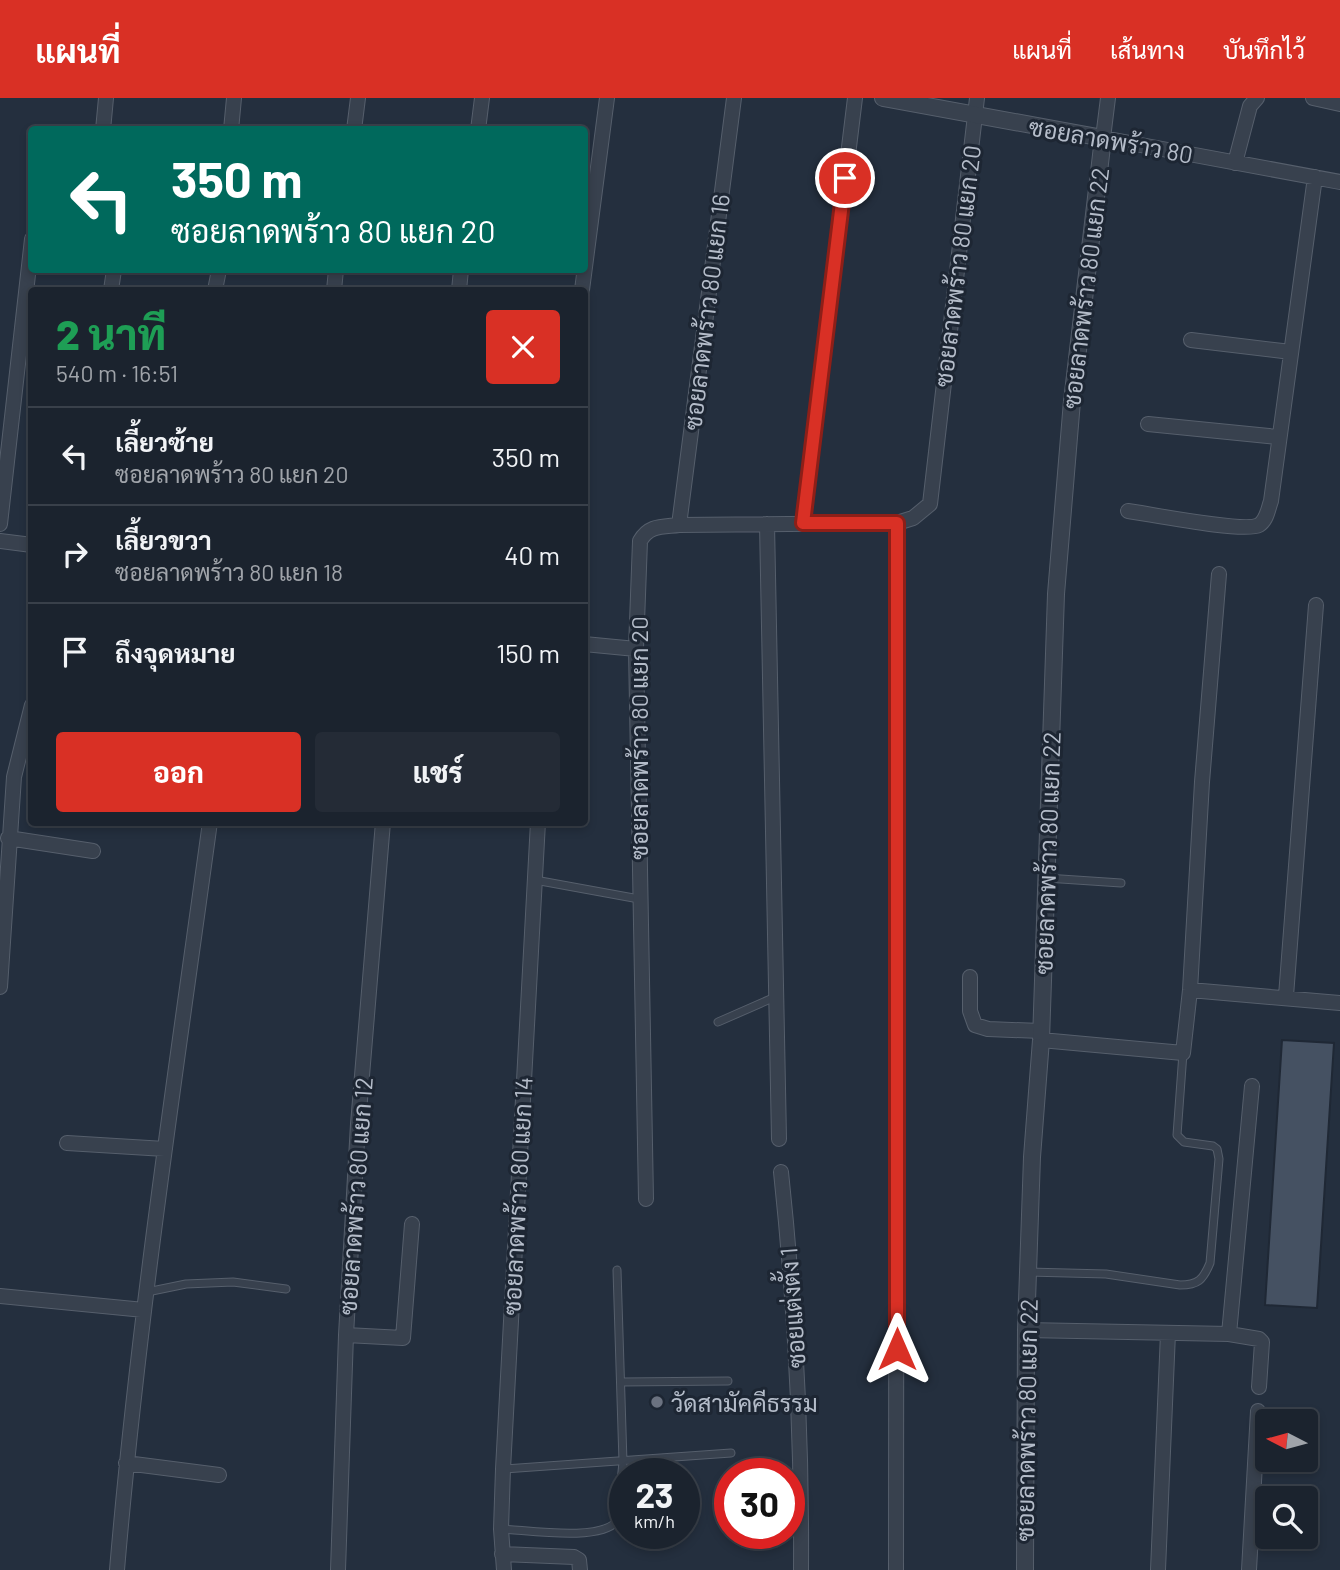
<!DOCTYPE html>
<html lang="th">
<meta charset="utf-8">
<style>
:root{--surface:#1b232e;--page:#242b36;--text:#f1f3f6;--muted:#a0a4aa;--line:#39404a;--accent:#d93025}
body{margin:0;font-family:Barlow,Sarabun,sans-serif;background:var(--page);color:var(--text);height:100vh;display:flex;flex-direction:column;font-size:26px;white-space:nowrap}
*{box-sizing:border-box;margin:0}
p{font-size:23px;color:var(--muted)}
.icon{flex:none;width:38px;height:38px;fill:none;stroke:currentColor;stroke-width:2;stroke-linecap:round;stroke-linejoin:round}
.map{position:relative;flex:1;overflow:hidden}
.drawer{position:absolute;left:28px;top:189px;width:560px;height:539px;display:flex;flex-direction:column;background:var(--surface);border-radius:7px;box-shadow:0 4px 10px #0003,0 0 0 2px var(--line)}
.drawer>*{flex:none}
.banner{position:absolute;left:28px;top:28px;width:560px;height:147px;border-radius:7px;box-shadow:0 4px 10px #0003,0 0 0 2px var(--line);background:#00695c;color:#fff;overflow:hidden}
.needle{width:46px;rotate:276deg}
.buttons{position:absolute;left:1255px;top:1311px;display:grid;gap:14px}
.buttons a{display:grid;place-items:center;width:63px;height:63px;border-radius:7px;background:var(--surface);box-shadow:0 4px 10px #0003,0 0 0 2px var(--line);font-size:35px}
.speed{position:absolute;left:609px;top:1360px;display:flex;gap:14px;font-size:35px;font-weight:700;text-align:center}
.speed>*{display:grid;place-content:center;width:91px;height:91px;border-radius:50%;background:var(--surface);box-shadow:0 4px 10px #0003,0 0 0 2px var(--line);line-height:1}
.speed small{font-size:18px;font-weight:400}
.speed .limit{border:10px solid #d22;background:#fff;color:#111}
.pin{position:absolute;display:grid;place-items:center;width:60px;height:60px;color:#fff;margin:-30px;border:4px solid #fff;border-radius:50%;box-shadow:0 2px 7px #0007}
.me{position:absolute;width:77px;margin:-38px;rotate:0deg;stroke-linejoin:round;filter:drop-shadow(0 0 5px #0008)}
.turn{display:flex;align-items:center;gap:24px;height:147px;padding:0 28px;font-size:32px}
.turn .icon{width:91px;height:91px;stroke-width:2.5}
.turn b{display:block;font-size:49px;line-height:60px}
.round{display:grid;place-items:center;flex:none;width:74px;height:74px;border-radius:7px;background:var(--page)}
.overview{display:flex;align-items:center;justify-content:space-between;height:119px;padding:0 28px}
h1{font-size:42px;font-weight:800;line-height:52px;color:#1e9e55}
.primary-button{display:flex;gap:14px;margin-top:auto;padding:14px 28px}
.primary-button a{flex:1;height:80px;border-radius:7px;background:var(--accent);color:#fff;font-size:28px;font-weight:800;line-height:80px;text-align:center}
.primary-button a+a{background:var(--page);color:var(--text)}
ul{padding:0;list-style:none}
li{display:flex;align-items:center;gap:21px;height:98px;padding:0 28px;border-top:2px solid var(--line)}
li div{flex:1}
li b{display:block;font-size:26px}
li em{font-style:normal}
header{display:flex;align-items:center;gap:42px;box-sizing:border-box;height:98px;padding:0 35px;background:var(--accent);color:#fff}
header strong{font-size:33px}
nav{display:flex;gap:38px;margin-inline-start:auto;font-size:24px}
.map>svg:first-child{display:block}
.building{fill:#455162;stroke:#1f2835;stroke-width:2}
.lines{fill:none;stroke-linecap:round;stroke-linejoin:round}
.service-casing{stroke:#565f6c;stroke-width:9}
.minor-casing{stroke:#565f6c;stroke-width:16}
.tertiary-casing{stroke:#565f6c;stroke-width:18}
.service{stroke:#38414e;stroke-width:7}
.minor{stroke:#38414e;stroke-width:14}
.tertiary{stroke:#38414e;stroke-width:16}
.route-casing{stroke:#8d1f18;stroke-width:18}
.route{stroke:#d93025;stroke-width:12}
.worship-dot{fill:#6b7280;stroke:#1d2633;stroke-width:2.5}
.labels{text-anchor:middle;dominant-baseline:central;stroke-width:6;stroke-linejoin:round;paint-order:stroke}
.street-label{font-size:24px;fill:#b4bcc9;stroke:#1d2633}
.poi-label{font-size:24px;fill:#b4bcc9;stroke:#1d2633;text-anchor:start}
</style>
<header>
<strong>แผนที่</strong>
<nav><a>แผนที่</a><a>เส้นทาง</a><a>บันทึกไว้</a></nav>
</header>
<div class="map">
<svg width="1340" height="1472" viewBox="0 0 1340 1472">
<rect width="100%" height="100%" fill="#242f3e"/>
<path class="building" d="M1282 942 1334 945 1317 1210 1265 1207Z"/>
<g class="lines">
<g class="service-casing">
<path id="service" d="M1046 780 1121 785
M535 782 639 801
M718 924 775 899
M1028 1174 1106 1176 1180 1187C1198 1187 1203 1182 1210 1165L1219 1061 1217 1051 1213 1048 1184 1044 1177 1037 1183 955
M147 1194 186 1186 233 1184 286 1191
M622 1284 728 1283
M503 1371 731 1355
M501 1431C528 1432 600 1444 617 1423L623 1364 617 1172"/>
</g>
<g class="minor-casing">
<path id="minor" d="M1108 0 1103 40 1340 84
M1313 0 1340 6
M103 32 106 0
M231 32 234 0
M354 32 358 0
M478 32 482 0
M1235 65 1250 8 1257 0
M111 192 114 172
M215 192 219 172
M334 192 336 172
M459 192 461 172
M582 192 607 0
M1191 242 1291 254
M1148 326 1278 339
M1128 413C1150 416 1244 435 1259 427 1267 422 1268 411 1271 403L1315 79
M0 426 32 141
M767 426 779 1041
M803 426 855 0
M679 427 734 0
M0 443 32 447
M584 546 636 551
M8 740 93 753
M970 879V913L975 927 988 931 1041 933
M0 889 14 679 32 607
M1190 892 1340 905
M1286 898 1316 507
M1041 942 1183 955 1190 892 1202 684 1219 476
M67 1045 165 1051
M781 1074C795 1206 802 1339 801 1472
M646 1101 636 551 640 443C649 427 662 429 679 427L897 425 913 420 930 406 977 0
M0 1198 144 1212
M1026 1232 1229 1236 1259 1241 1262 1244 1259 1289
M1229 1236 1252 988
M346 1237 403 1240 412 1126
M126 1365 219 1377
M502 1456 574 1459 579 1462 580 1472
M117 1472C138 1222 176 973 210 724
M338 1472 346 1237 358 1026 383 724
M504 1472 501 1431 503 1371 538 724
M896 1472 897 425
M1158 1472 1168 1235
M1249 1472 1258 1313"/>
</g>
<g class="tertiary-casing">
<path id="tertiary" d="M883 0 1103 40 1072 303 1056 496 1041 942 1032 1059 1026 1232 1025 1472"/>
</g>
<use href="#service" class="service"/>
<use href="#minor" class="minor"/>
<use href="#tertiary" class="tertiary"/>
</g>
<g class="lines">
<g class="route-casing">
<path id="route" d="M845 80 803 425H897V1251"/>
</g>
<use href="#route" class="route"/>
</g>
<circle class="worship-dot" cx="657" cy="1304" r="7"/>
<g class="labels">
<g class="street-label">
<text transform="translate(1111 42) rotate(10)">ซอยลาดพร้าว 80</text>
<text transform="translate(957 168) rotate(-83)">ซอยลาดพร้าว 80 แยก 20</text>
<text transform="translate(1085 190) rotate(-83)">ซอยลาดพร้าว 80 แยก 22</text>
<text transform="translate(706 214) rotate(-83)">ซอยลาดพร้าว 80 แยก 16</text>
<text transform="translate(638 640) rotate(-90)">ซอยลาดพร้าว 80 แยก 20</text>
<text transform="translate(1047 755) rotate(-88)">ซอยลาดพร้าว 80 แยก 22</text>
<text transform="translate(355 1098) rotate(-86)">ซอยลาดพร้าว 80 แยก 12</text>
<text transform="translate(517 1098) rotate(-87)">ซอยลาดพร้าว 80 แยก 14</text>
<text transform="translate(792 1210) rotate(-94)">ซอยแต่งตั้ง 1</text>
<text transform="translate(1026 1322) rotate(-89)">ซอยลาดพร้าว 80 แยก 22</text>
</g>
<g class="poi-label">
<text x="671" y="1304">วัดสามัคคีธรรม</text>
</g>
</g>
</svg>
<div class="buttons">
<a><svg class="needle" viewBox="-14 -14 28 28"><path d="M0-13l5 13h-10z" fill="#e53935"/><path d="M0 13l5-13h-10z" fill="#a0a4aa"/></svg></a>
<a><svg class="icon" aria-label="search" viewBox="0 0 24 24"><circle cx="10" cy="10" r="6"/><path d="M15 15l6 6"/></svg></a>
</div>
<div class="speed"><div>23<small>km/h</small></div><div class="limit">30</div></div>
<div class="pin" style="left:845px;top:80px;background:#d93025"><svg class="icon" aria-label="arrive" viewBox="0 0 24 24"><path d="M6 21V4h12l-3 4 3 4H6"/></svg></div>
<svg class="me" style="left:897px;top:1251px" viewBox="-20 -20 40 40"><path d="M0-17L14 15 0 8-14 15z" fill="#d93025" stroke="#fff" stroke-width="4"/></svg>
<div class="banner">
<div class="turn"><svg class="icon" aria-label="left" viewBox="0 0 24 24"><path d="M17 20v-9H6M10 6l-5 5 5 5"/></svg><div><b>350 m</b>ซอยลาดพร้าว 80 แยก 20</div></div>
</div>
<section class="drawer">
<div class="overview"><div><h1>2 นาที</h1><p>540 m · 16:51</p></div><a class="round" style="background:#d93025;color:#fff"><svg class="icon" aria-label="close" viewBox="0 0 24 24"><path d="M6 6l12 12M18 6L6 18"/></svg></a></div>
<ul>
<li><svg class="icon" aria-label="left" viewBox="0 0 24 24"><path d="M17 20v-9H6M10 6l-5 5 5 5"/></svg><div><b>เลี้ยวซ้าย</b><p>ซอยลาดพร้าว 80 แยก 20</p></div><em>350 m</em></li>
<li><svg class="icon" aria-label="right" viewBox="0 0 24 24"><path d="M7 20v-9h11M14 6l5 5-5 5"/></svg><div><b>เลี้ยวขวา</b><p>ซอยลาดพร้าว 80 แยก 18</p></div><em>40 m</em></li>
<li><svg class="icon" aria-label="arrive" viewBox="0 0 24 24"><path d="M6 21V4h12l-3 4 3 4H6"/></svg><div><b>ถึงจุดหมาย</b></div><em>150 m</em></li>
</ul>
<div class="primary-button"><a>ออก</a><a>แชร์</a></div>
</section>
</div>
